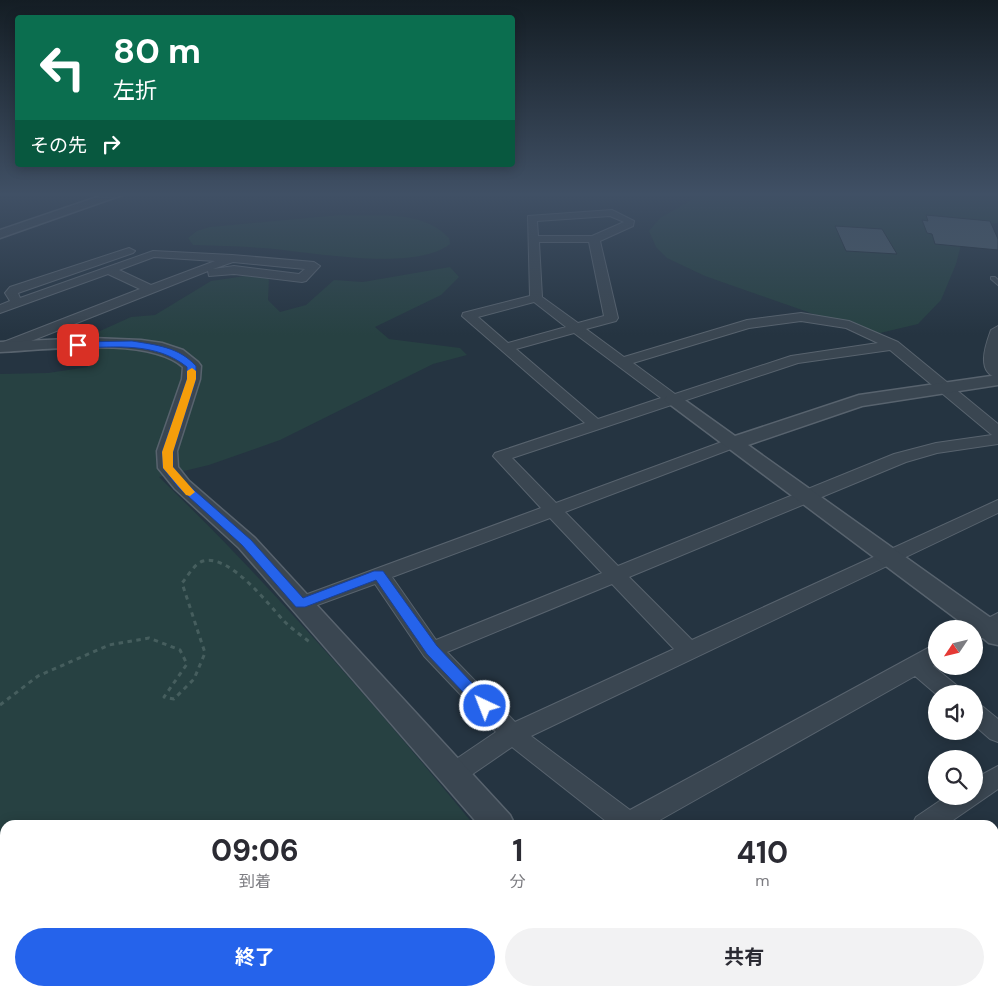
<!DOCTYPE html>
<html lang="ja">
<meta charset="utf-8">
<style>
:root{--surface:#fff;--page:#f2f2f3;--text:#2b2b33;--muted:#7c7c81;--accent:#2563eb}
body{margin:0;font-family:"DM Sans","Noto Sans JP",sans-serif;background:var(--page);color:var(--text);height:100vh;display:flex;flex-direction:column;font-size:19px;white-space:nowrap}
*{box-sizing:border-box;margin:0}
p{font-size:16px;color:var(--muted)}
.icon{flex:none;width:28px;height:28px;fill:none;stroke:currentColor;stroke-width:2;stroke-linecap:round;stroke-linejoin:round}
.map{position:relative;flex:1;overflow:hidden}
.drawer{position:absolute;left:0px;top:820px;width:999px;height:176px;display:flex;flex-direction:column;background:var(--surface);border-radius:15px 15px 0 0;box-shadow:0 2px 12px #0003}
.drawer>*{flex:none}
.hud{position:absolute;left:15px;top:15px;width:500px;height:152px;border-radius:5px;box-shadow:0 2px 12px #0003;background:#0b6e4f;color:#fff;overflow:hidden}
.needle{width:32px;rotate:235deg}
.controls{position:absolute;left:928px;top:620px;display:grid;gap:10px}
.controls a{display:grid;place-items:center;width:55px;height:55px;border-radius:50%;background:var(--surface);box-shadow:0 2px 12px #0003;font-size:25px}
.pin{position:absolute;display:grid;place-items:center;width:42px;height:42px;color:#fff;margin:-21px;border-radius:10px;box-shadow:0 2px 8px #0006}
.me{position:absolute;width:55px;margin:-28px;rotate:317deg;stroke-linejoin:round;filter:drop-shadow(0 0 4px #0008)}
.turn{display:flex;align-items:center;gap:18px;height:105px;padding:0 15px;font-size:22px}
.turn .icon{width:65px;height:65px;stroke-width:2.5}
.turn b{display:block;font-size:35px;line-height:42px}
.then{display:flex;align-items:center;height:48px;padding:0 15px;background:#0003;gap:10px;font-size:19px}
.eta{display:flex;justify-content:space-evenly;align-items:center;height:85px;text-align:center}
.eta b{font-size:30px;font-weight:700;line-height:35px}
.action{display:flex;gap:10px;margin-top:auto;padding:10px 15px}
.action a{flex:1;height:58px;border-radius:30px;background:var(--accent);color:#fff;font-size:20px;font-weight:700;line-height:58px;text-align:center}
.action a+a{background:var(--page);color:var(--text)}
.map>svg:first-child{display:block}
.green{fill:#274142}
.building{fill:#495a67;stroke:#202d38}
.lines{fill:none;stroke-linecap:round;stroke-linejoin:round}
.service-casing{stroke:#58636e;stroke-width:2}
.minor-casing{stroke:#58636e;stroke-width:2}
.tertiary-casing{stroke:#58636e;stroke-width:3}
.path-far1{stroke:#465e5e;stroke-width:3;stroke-dasharray:4.5 4.5;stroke-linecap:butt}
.path{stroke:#465e5e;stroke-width:4;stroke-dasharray:5.5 5.5;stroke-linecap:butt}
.service{fill:#3a4651;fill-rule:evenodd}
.minor{fill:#3a4651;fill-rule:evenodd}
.tertiary{fill:#3a4651;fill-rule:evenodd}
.route{fill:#2563eb;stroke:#184099}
.slow{fill:#f59e0b}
</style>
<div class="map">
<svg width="998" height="996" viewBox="0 0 998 996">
<rect width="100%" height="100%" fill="#253441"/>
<path class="green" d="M693 195H998V223L977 226 963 237 956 264 941 300 918 324 880 333 845 325 705 276 667 258 656 247 649 231 660 218 692 200Z
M340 215C378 217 421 209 449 238L450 244C413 273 308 251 262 248 239 246 216 246 193 245L188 238 197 231 210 227Z
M450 267 459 277 441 295 375 327 389 339 460 348 467 355 433 364 280 440 209 465 159 477C271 585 375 705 474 825H5V991H473L472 996H0V374L48 373 88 367 80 340 131 317 155 315 211 281 245 276 269 278 268 300 280 312 306 305 334 280 363 282Z
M477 991H635L641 996H476Z"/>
<path class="building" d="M926 215 990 221 998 239V250L935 244 932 234 927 233 922 220 928 221Z
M835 226 882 229 897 254 846 251Z"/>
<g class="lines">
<g class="service-casing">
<path id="service" d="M991 277H995L998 280V285L991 279Z"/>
</g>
<g class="minor-casing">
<path id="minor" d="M612 210 634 221 633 226 600 241 618 318 616 321 586 329 624 357 747 320 801 313 849 321 898 342 998 424V444L937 453 906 462 629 577 692 640 998 500V513L531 736 630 810 928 648 936 646V664L933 666 960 688 963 694H936L915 676 651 825H611L512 747 461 782 452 785 443 782 440 775 443 768 496 732 424 656 375 584 301 611 294 609 291 604 294 599 541 508 493 456 495 453 585 423 462 316 463 313 530 296 528 216ZM610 216 624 222 592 236H538L537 221ZM539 242H589L604 316 578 323 542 297ZM534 302 566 327 508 343 478 317ZM801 321 846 328 878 343 791 356 675 394 633 363 749 328ZM574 333 661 398 598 419 516 349ZM890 350 992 435 936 443 894 454 618 566 565 512 739 446 741 443 739 440H727L556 503 512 458 798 363ZM550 518 602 573 436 640 392 577ZM612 584 674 649 515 722 447 652Z
M129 248 135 251 133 253 18 293 20 298 153 251 232 255 314 262 320 266 306 281 302 282 234 274 209 276 208 271 11 349H1V343L140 289 108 274 0 313V305L10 301 5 293 10 287ZM154 257 215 261 151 285 119 270ZM233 262 305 269 299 274 234 266 213 269Z
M998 326V378C975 373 986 344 991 330Z
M998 613V630L974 642V629H967Z
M974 703 982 706 998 719V742L990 739 974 725Z
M998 766V789L946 825H912L916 817 947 796H974V779Z
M700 991H732L730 996H698Z
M819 991H853L855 996H821Z"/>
</g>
<g class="tertiary-casing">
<path id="tertiary" d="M103 195H122L0 238V230Z
M92 338 141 340 162 343 183 350 198 362 201 366 200 379 177 451 178 467 189 481 255 538 510 815 515 825H479L239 548 175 489 158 468 157 451 182 379 183 367C147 336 47 350 0 352V342Z
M998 375V385L862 406 748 445 998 623V645L989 643 974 631V629H970L664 400 667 396H679L735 436 859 395Z
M665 991H704L706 996H667Z"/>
</g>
<path class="path-far1" d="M0 705 38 676 109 645 149 638 180 650 187 664 164 697 174 699 194 679 205 653 182 583C188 576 194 564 203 561 230 554 268 604 284 621 292 629 302 636 311 643"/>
<path class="path" d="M0 968 5 961
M276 991 278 996
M510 991 512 996
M629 991 635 996
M298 996 302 991"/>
<use href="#service" class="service"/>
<use href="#minor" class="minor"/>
<use href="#tertiary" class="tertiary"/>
</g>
<linearGradient id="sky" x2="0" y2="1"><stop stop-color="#141d24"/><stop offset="0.58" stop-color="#405065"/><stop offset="1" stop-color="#405065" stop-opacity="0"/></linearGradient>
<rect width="998" height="335" fill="url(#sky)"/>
<path class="route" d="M132 341C156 345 179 347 196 366V379L173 452V467L186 483 251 540 303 598 374 571H383L437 646 490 702 492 706 490 710H480L427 654 376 580 305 607H296L242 545 178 487 163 468 162 452 187 379V367C156 342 116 347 78 348L74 345 78 342Z"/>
<path class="slow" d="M192 368 196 371V379L173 452V467L195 492 190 496 186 495 163 468 162 452 187 379V371Z"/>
</svg>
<div class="controls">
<a><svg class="needle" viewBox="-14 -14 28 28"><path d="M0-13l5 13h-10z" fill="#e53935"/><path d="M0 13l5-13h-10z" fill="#7c7c81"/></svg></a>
<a><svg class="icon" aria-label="sound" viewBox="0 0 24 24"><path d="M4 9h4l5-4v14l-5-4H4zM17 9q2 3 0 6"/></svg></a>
<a><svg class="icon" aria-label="search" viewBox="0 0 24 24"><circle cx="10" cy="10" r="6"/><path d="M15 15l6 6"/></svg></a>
</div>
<div class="pin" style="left:78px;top:345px;background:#d93025"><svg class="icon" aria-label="arrive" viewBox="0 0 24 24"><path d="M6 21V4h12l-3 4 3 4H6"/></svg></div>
<svg class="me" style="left:485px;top:706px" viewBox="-20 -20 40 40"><circle r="17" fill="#2563eb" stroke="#fff" stroke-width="3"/><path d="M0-11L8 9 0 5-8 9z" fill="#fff"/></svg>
<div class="hud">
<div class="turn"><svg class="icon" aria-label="left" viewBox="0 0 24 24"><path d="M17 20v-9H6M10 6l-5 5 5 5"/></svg><div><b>80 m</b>左折</div></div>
<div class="then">その先<svg class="icon" aria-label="right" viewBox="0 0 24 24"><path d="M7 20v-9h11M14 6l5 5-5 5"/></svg></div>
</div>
<section class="drawer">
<div class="eta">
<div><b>09:06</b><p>到着</p></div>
<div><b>1</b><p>分</p></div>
<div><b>410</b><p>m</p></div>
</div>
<div class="action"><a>終了</a><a>共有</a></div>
</section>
</div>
